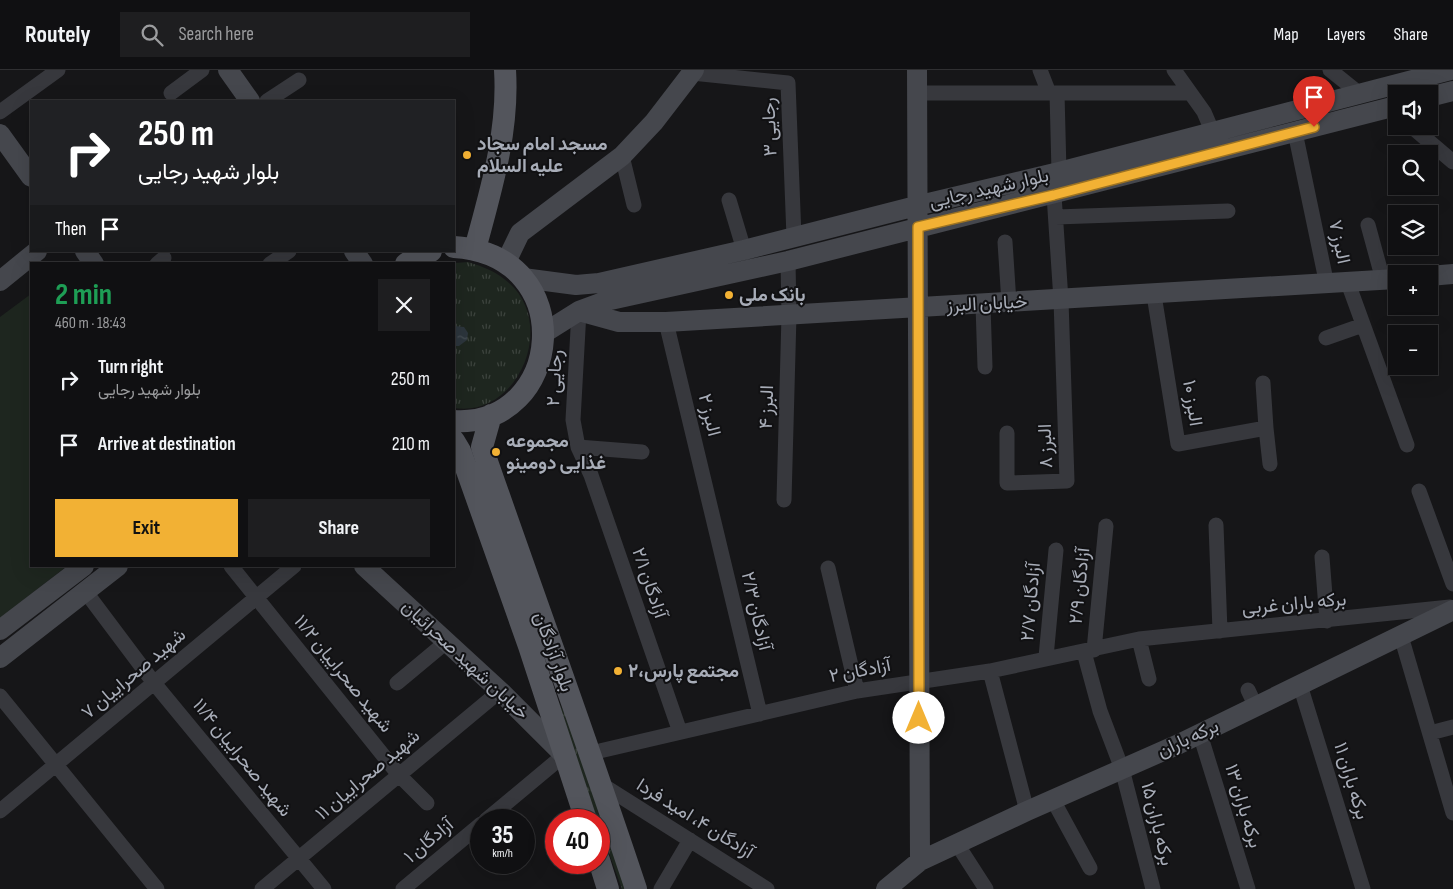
<!DOCTYPE html>
<meta charset="utf-8">
<style>
:root{--surface:#101012;--page:#1e1e20;--text:#f1f3f6;--muted:#9c9d9f;--line:#303032;--accent:#f2b134}
body{margin:0;font-family:"Sofia Sans Condensed",Vazirmatn,sans-serif;background:var(--page);color:var(--text);height:100vh;display:flex;flex-direction:column;font-size:19px;white-space:nowrap}
*{box-sizing:border-box;margin:0}
p{font-size:16px;color:var(--muted)}
.icon{flex:none;width:28px;height:28px;fill:none;stroke:currentColor;stroke-width:2;stroke-linecap:round;stroke-linejoin:round}
.map{position:relative;flex:1;overflow:hidden}
.drawer{position:absolute;left:30px;top:192px;width:425px;height:305px;display:flex;flex-direction:column;background:var(--surface);border-radius:0px;box-shadow:0 5px 20px #0002,0 0 0 1px var(--line)}
.drawer>*{flex:none}
.top-card{position:absolute;left:30px;top:30px;width:425px;height:152px;border-radius:0px;box-shadow:0 5px 20px #0002,0 0 0 1px var(--line);background:#202124;color:#fff;overflow:hidden}
.buttons{position:absolute;left:1388px;top:15px;display:grid;gap:10px}
.buttons a{display:grid;place-items:center;width:50px;height:50px;border-radius:0px;background:var(--surface);box-shadow:0 5px 20px #0002,0 0 0 1px var(--line);font-size:25px}
.speed{position:absolute;left:470px;top:739px;display:flex;gap:10px;font-size:25px;font-weight:700;text-align:center}
.speed>*{display:grid;place-content:center;width:65px;height:65px;border-radius:50%;background:var(--surface);box-shadow:0 5px 20px #0002,0 0 0 1px var(--line);line-height:1}
.speed small{font-size:12px;font-weight:400}
.speed .limit{border:8px solid #d22;background:#fff;color:#111}
.pin{position:absolute;display:grid;place-items:center;width:42px;height:42px;color:#fff;margin:-51px -21px;border-radius:50% 50% 50% 0;rotate:-45deg;box-shadow:0 0 5px #0007}
.pin .icon{rotate:45deg}
.me{position:absolute;width:55px;margin:-28px;rotate:0deg;stroke-linejoin:round;filter:drop-shadow(0 0 4px #0008)}
.turn{display:flex;align-items:center;gap:18px;height:105px;padding:0 25px;font-size:22px}
.turn .icon{width:65px;height:65px;stroke-width:2.5}
.turn b{display:block;font-size:35px;line-height:42px}
.then{display:flex;align-items:center;height:48px;padding:0 25px;background:#0003;gap:10px;font-size:19px}
.round{display:grid;place-items:center;flex:none;width:52px;height:52px;border-radius:0px;background:var(--page)}
.head{display:flex;align-items:center;justify-content:space-between;height:85px;padding:0 25px}
h1{font-size:30px;font-weight:700;line-height:38px;color:#1e9e55}
.action{display:flex;gap:10px;margin-top:auto;padding:10px 25px}
.action a{flex:1;height:58px;border-radius:0px;background:var(--accent);color:#111;font-size:20px;font-weight:700;line-height:58px;text-align:center}
.action a+a{background:var(--page);color:var(--text)}
ul{padding:0;list-style:none}
li{display:flex;align-items:center;gap:15px;height:65px;padding:0 25px}
li div{flex:1}
li b{display:block;font-size:19px}
li em{font-style:normal}
header{display:flex;align-items:center;gap:30px;box-sizing:border-box;height:70px;padding:0 25px;background:var(--surface);border-bottom:1px solid var(--line)}
header strong{font-size:24px}
nav{display:flex;gap:28px;margin-inline-start:auto;font-size:18px}
.search{width:350px;height:45px;background:var(--page);display:flex;align-items:center;gap:12px;box-sizing:border-box;padding:0 18px;border-radius:0px;color:var(--muted);font-size:19px}
.map>svg:first-child{display:block}
.grass{fill:url(#grass-tufts)}
.garden{fill:#1e261f}
.water{fill:url(#water-ripples)}
.lines{fill:none;stroke-linecap:round;stroke-linejoin:round}
.street{stroke:#37383d;stroke-width:15}
.secondary{stroke:#45474d;stroke-width:20}
.primary{stroke:#53555c;stroke-width:22}
.route-casing{stroke:#9d7322;stroke-width:12}
.route{stroke:#f2b134;stroke-width:9}
.poi-dot{fill:#f2b134;stroke:#111113;stroke-width:2}
.labels{text-anchor:middle;dominant-baseline:central;stroke-width:4;stroke-linejoin:round;paint-order:stroke}
.street-label{font-size:19px;fill:#a8adb8;stroke:#111113}
.poi-label{font-size:19px;font-weight:bold;fill:#a8adb8;stroke:#111113;text-anchor:start}
</style>
<header>
<strong>Routely</strong>
<div class="search"><svg class="icon" aria-label="search" viewBox="0 0 24 24"><circle cx="10" cy="10" r="6"/><path d="M15 15l6 6"/></svg>Search here</div>
<nav><a>Map</a><a>Layers</a><a>Share</a></nav>
</header>
<div class="map">
<svg width="1453" height="819" viewBox="0 0 1453 819">
<defs>
<pattern id="grass-tufts" width="24" height="20" patternUnits="userSpaceOnUse" patternTransform="scale(1.25)"><rect width="24" height="20" fill="#1e261f"/><path d="M3 7l-1-3M5 7V3M7 7l1-3M15 17l-1-3M17 17v-4M19 17l1-3" fill="none" stroke="#3c433d"/></pattern>
<pattern id="water-ripples" width="26" height="14" patternUnits="userSpaceOnUse" patternTransform="scale(1.25)"><rect width="26" height="14" fill="#2c353c"/><path d="M2 4q2-2 4 0t4 0M15 11q2-2 4 0t4 0" fill="none" stroke="#485056"/></pattern>
</defs>
<rect width="100%" height="100%" fill="#161618"/>
<path class="grass" d="M468 192C484 197 497 202 509 213 557 255 518 348 454 338V194H442Z
M543 602 567 648 628 819H622Z"/>
<path class="garden" d="M31 224V496H67L0 548V247Z"/>
<path class="water" d="M454 256 464 257 468 263 467 270 459 276H454Z"/>
<g class="lines">
<path class="street" d="M1040 0 1049 23
M1174 0 1204 42 1213 63
M1330 0 1360 24
M692 3 788 13 794 167
M171 23 202 0
M917 23H1190
M1057 23 1059 102
M267 31 299 10
M0 42 58 0
M1411 56 1453 92
M1295 62 1327 215
M622 86 634 135
M729 130 744 180
M1056 147 1228 141
M1368 155 1383 210
M1005 172 1009 233
M157 194 164 188
M270 194 289 181
M1348 213 1407 375
M1154 225 1178 374 1266 358 1263 313
M983 235 985 297
M579 241 573 350 578 377 591 405 680 662
M666 252 760 644
M1326 268 1363 255
M1266 358 1270 394
M1007 363V413L1067 411 1061 230 1054 125
M578 377 642 382
M1419 421 1453 514
M784 430 789 245 788 191
M1216 455 1220 561
M1322 487 1327 551
M231 496 399 705 427 733
M828 498 857 621
M85 521 154 613 324 819
M1401 566 1453 743
M1139 569 1149 609
M1094 580 1106 456
M1084 582 1100 641 1122 699 1153 819
M1046 587 1056 480
M990 601 1027 741
M397 613 445 573
M1300 615 1363 819
M1248 620 1256 637
M0 626 157 819
M1430 663 1453 657
M1200 664 1248 819
M591 683 857 621 990 601 1139 569 1450 537
M601 714 767 819
M1053 730 1090 798
M0 741 294 496
M486 750 564 685
M957 774 986 819
M262 819 500 621
M403 819 481 754
M661 819 690 770"/>
<path class="secondary" d="M228 0 250 31
M917 0 920 791
M1429 27 1453 21
M0 64 31 107
M85 181 94 194
M354 181 363 194
M506 192 520 163 622 86 654 52 694 0
M1429 206 1453 204
M523 208 576 215 599 213 744 180 916 136 1059 102 1451 0
M0 211 37 181
M579 241 619 252H666L1396 209
M544 263 579 241 606 231 788 191 1396 36
M364 496 500 621 564 685
M0 560 84 496
M0 588 118 496
M886 819 920 791 1027 741 1179 674 1453 540"/>
<path class="primary" d="M454 177C582 185 563 358 454 351
M475 179C491 120 509 61 505 0
M406 194 421 184 431 181
M491 345 482 377C533 524 587 671 636 819
M454 371 460 381 529 576 586 750
M599 790 608 819"/>
</g>
<g class="lines">
<g class="route-casing">
<path id="route" d="M919 648 918 157 1054 125 1314 57"/>
</g>
<use href="#route" class="route"/>
</g>
<g class="poi-dot">
<circle cx="467" cy="85" r="5"/>
<circle cx="729" cy="225" r="5"/>
<circle cx="496" cy="382" r="5"/>
<circle cx="618" cy="601" r="5"/>
</g>
<g class="labels">
<g class="street-label">
<text transform="translate(770 57) rotate(-92)">رجایی ۳</text>
<text transform="translate(989 119) rotate(-13)">بلوار شهید رجایی</text>
<text transform="translate(1339 172) rotate(78)">البرز ۷</text>
<text transform="translate(987 234) rotate(-3)">خیابان البرز</text>
<text transform="translate(555 308) rotate(-87)">رجایی ۲</text>
<text transform="translate(1192 333) rotate(81)">البرز ۱۰</text>
<text transform="translate(767 337) rotate(-88)">البرز ۴</text>
<text transform="translate(709 345) rotate(76)">البرز ۲</text>
<text transform="translate(1046 376) rotate(-92)">البرز ۸</text>
<text transform="translate(649 513) rotate(71)">آزادگان ۲/۱</text>
<text transform="translate(1080 516) rotate(-84)">آزادگان ۲/۹</text>
<text transform="translate(1031 532) rotate(-85)">آزادگان ۲/۷</text>
<text transform="translate(1294 534) rotate(-5)">برکه باران غربی</text>
<text transform="translate(756 541) rotate(77)">آزادگان ۲/۳</text>
<text transform="translate(553 582) rotate(70)">بلوار آزادگان</text>
<text transform="translate(465 590) rotate(43)">خیابان شهید صحرائیان</text>
<text transform="translate(860 601) rotate(-11)">آزادگان ۲</text>
<text transform="translate(134 604) rotate(-40)">شهید صحراییان ۷</text>
<text transform="translate(343 604) rotate(51)">شهید صحراییان ۱۱/۲</text>
<text transform="translate(1188 669) rotate(-25)">برکه باران</text>
<text transform="translate(242 688) rotate(51)">شهید صحراییان ۱۱/۴</text>
<text transform="translate(368 705) rotate(-40)">شهید صحراییان ۱۱</text>
<text transform="translate(1351 711) rotate(73)">برکه باران ۱۱</text>
<text transform="translate(1243 736) rotate(73)">برکه باران ۱۳</text>
<text transform="translate(695 749) rotate(32)">آزادگان ۴، امید فردا</text>
<text transform="translate(1157 754) rotate(76)">برکه باران ۱۵</text>
<text transform="translate(429 771) rotate(-40)">آزادگان ۱</text>
</g>
<g class="poi-label">
<text x="477" y="74">مسجد امام سجاد<tspan x="477" dy="22">علیه السلام</tspan></text>
<text x="739" y="225">بانک ملی</text>
<text x="506" y="371">مجموعه<tspan x="506" dy="22">غذایى دومینو</tspan></text>
<text x="628" y="601">۲،مجتمع پارس</text>
</g>
</g>
</svg>
<div class="buttons">
<a><svg class="icon" aria-label="sound" viewBox="0 0 24 24"><path d="M4 9h4l5-4v14l-5-4H4zM17 9q2 3 0 6"/></svg></a>
<a><svg class="icon" aria-label="search" viewBox="0 0 24 24"><circle cx="10" cy="10" r="6"/><path d="M15 15l6 6"/></svg></a>
<a><svg class="icon" aria-label="layers" viewBox="0 0 24 24"><path d="M12 4l9 5-9 5-9-5zM3 14l9 5 9-5"/></svg></a>
<a>+</a>
<a>−</a>
</div>
<div class="speed"><div>35<small>km/h</small></div><div class="limit">40</div></div>
<div class="pin" style="left:1314px;top:57px;background:#d93025"><svg class="icon" aria-label="arrive" viewBox="0 0 24 24"><path d="M6 21V4h12l-3 4 3 4H6"/></svg></div>
<svg class="me" style="left:919px;top:648px" viewBox="-20 -20 40 40"><circle r="19" fill="#fff"/><path d="M0-13L10 11 0 6-10 11z" fill="#f2b134"/></svg>
<div class="top-card">
<div class="turn"><svg class="icon" aria-label="right" viewBox="0 0 24 24"><path d="M7 20v-9h11M14 6l5 5-5 5"/></svg><div><b>250 m</b>بلوار شهید رجایی</div></div>
<div class="then">Then<svg class="icon" aria-label="arrive" viewBox="0 0 24 24"><path d="M6 21V4h12l-3 4 3 4H6"/></svg></div>
</div>
<section class="drawer">
<div class="head"><div><h1>2 min</h1><p>460 m · 18:43</p></div><a class="round"><svg class="icon" aria-label="close" viewBox="0 0 24 24"><path d="M6 6l12 12M18 6L6 18"/></svg></a></div>
<ul>
<li><svg class="icon" aria-label="right" viewBox="0 0 24 24"><path d="M7 20v-9h11M14 6l5 5-5 5"/></svg><div><b>Turn right</b><p>بلوار شهید رجایی</p></div><em>250 m</em></li>
<li><svg class="icon" aria-label="arrive" viewBox="0 0 24 24"><path d="M6 21V4h12l-3 4 3 4H6"/></svg><div><b>Arrive at destination</b></div><em>210 m</em></li>
</ul>
<div class="action"><a>Exit</a><a>Share</a></div>
</section>
</div>
